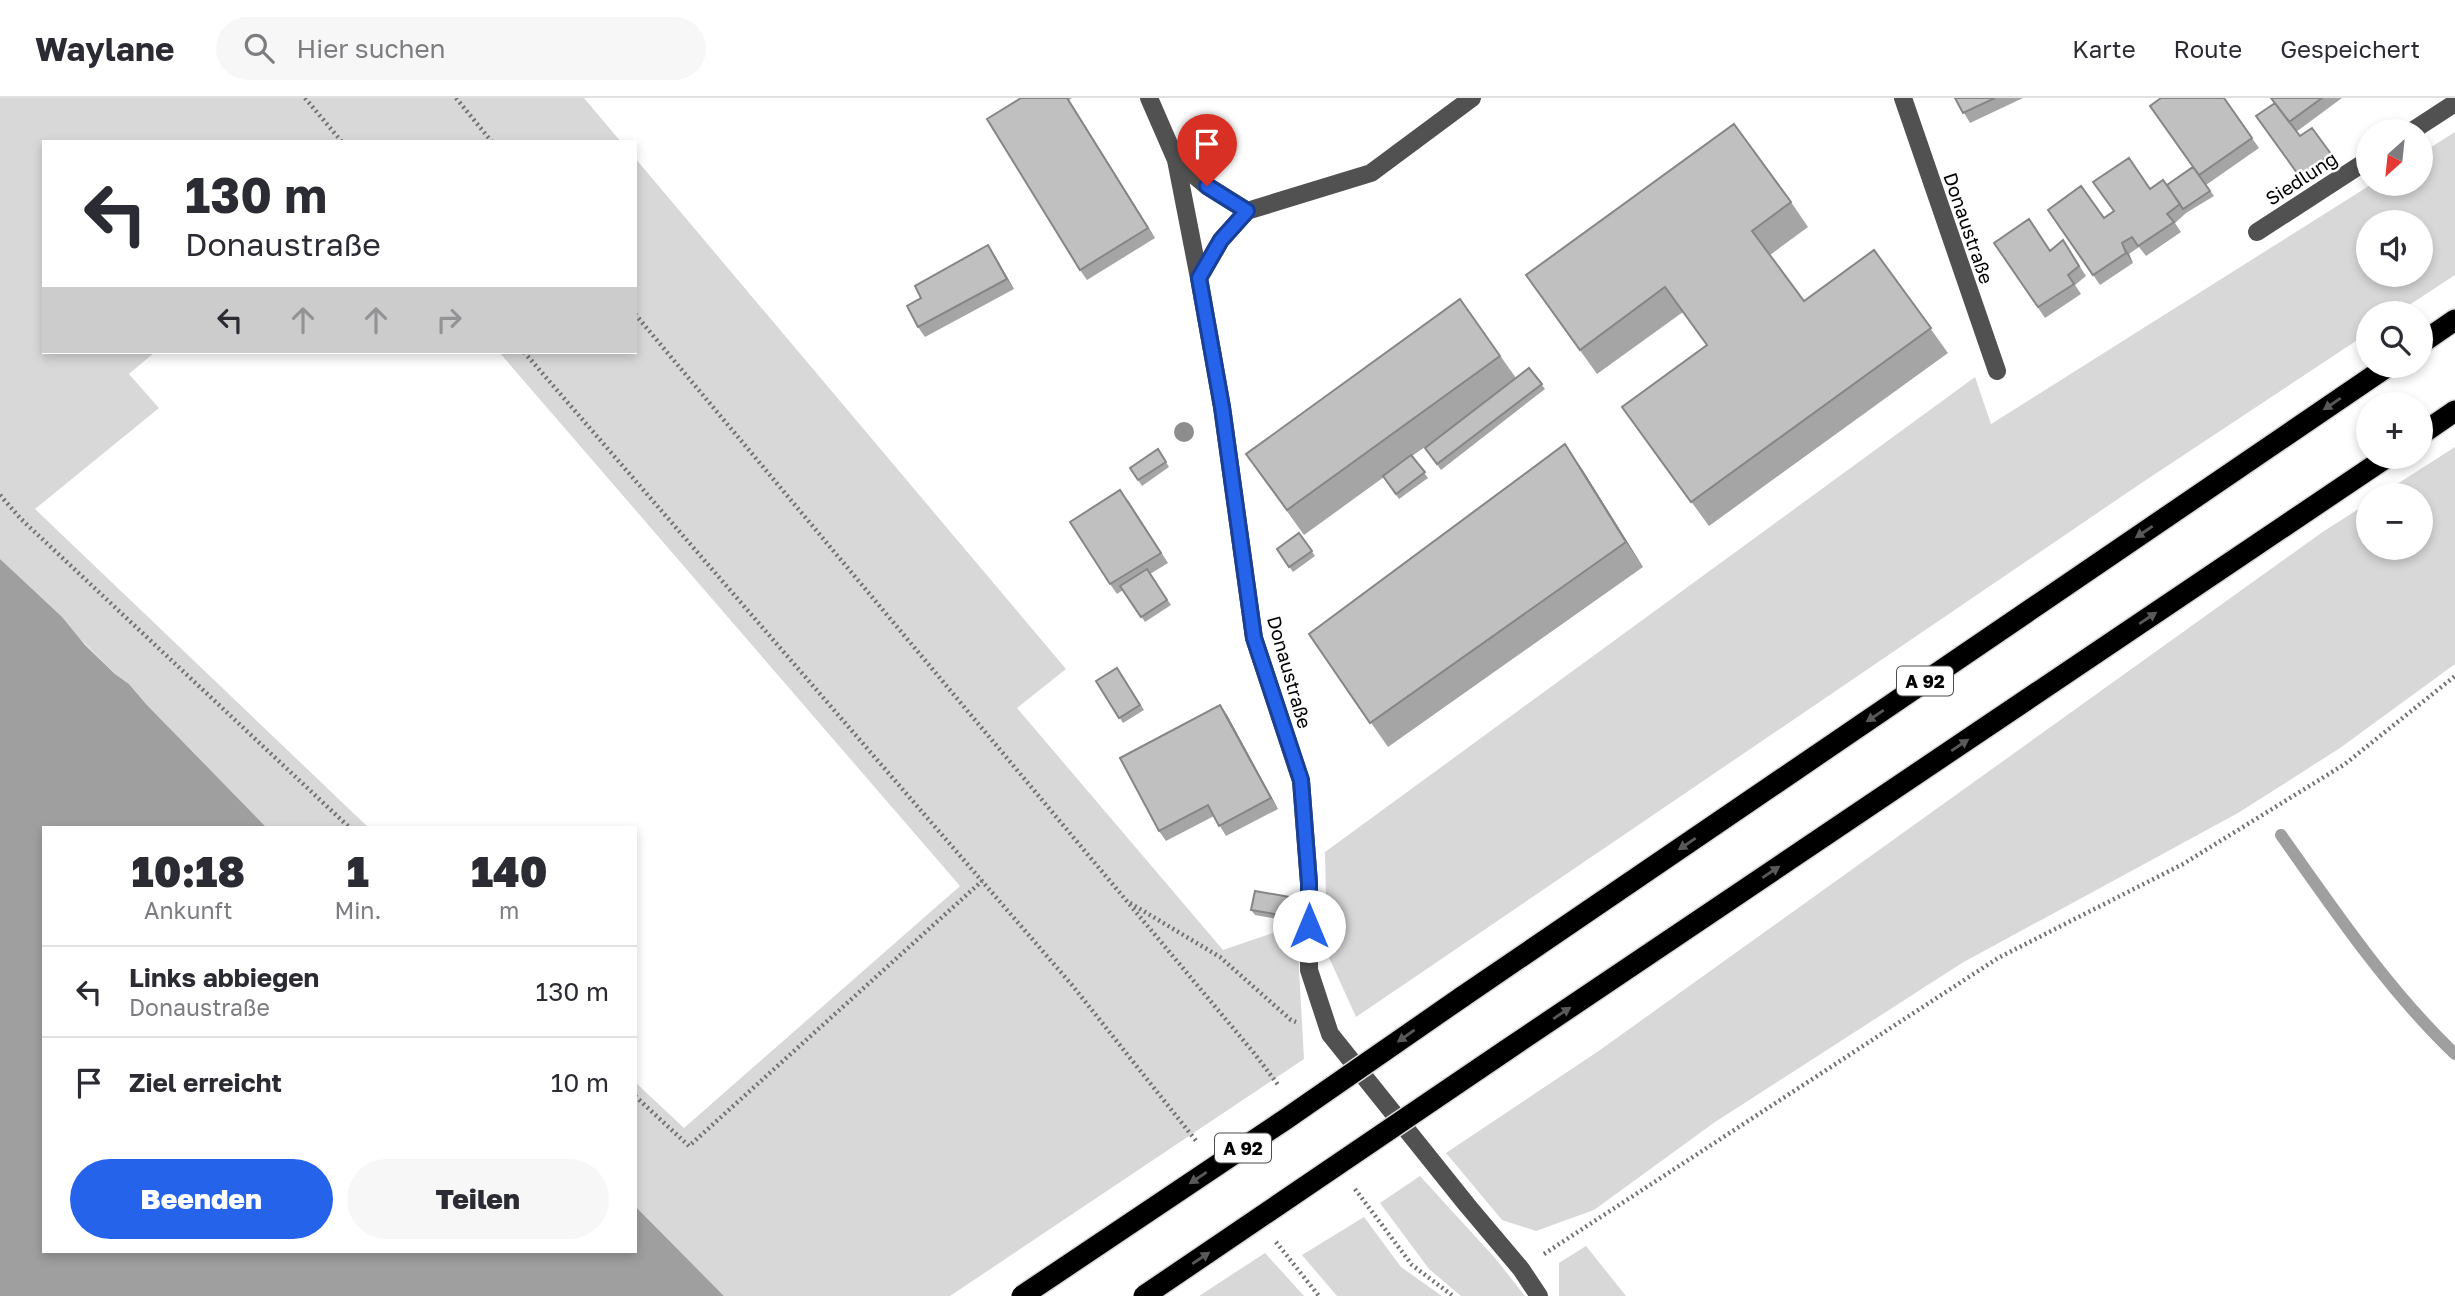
<!DOCTYPE html>
<html lang="de">
<meta charset="utf-8">
<style>
:root{--surface:#fff;--page:#f7f7f7;--text:#2b2b33;--muted:#7c7c81;--line:#e1e1e2;--accent:#2563eb}
body{margin:0;font-family:"Golos Text",sans-serif;background:var(--page);color:var(--text);height:100vh;display:flex;flex-direction:column;font-size:26px;white-space:nowrap}
*{box-sizing:border-box;margin:0}
p{font-size:23px;color:var(--muted)}
.icon{flex:none;width:38px;height:38px;fill:none;stroke:currentColor;stroke-width:2;stroke-linecap:round;stroke-linejoin:round}
.map{position:relative;flex:1;overflow:hidden}
.drawer{position:absolute;left:42px;top:728px;width:595px;height:427px;display:flex;flex-direction:column;background:var(--surface);border-radius:0px;box-shadow:0 4px 10px #0003}
.drawer>*{flex:none}
.top-card{position:absolute;left:42px;top:42px;width:595px;height:214px;border-radius:0px;box-shadow:0 4px 10px #0003;background:#fff;color:var(--text);overflow:hidden}
.needle{width:46px;rotate:207deg}
.fabs{position:absolute;left:2356px;top:21px;display:grid;gap:14px}
.fabs a{display:grid;place-items:center;width:77px;height:77px;border-radius:50%;background:var(--surface);box-shadow:0 4px 10px #0003;font-size:35px}
.pin{position:absolute;display:grid;place-items:center;width:60px;height:60px;color:#fff;margin:-72px -30px;border-radius:50% 50% 50% 0;rotate:-45deg;box-shadow:0 0 7px #0007}
.pin .icon{rotate:45deg}
.me{position:absolute;width:77px;margin:-38px;rotate:0deg;stroke-linejoin:round;filter:drop-shadow(0 0 5px #0008)}
.turn{display:flex;align-items:center;gap:24px;height:147px;padding:0 28px;font-size:32px}
.turn .icon{width:91px;height:91px;stroke-width:2.5}
.turn b{display:block;font-size:49px;line-height:60px}
.lanes{display:flex;align-items:center;height:66px;padding:0 28px;background:#0003;justify-content:center;gap:35px;direction:ltr}
.lanes .off{opacity:.35}
.eta{display:flex;justify-content:space-evenly;align-items:center;height:119px;text-align:center}
.eta b{font-size:42px;font-weight:800;line-height:49px}
.cta{display:flex;gap:14px;margin-top:auto;padding:14px 28px}
.cta a{flex:1;height:80px;border-radius:42px;background:var(--accent);color:#fff;font-size:28px;font-weight:800;line-height:80px;text-align:center}
.cta a+a{background:var(--page);color:var(--text)}
ul{padding:0;list-style:none}
li{display:flex;align-items:center;gap:21px;height:91px;padding:0 28px;border-top:2px solid var(--line)}
li div{flex:1}
li b{display:block;font-size:26px}
li em{font-style:normal}
header{display:flex;align-items:center;gap:42px;box-sizing:border-box;height:98px;padding:0 35px;background:var(--surface);border-bottom:2px solid var(--line)}
header strong{font-size:33px}
nav{display:flex;gap:38px;margin-inline-start:auto;font-size:24px}
.search{width:490px;height:63px;background:var(--page);display:flex;align-items:center;gap:18px;box-sizing:border-box;padding:0 24px;border-radius:38px;color:var(--muted);font-size:26px}
.map>svg:first-child{display:block}
.green{fill:#d8d8d8;fill-rule:evenodd}
.water{fill:#9f9f9f}
.lines{fill:none;stroke-linecap:round;stroke-linejoin:round}
.stream{stroke:#9f9f9f;stroke-width:12}
.highway-casing{stroke:#dbdbdb;stroke-width:24}
.path{stroke:#737373;stroke-width:4.5;stroke-dasharray:2 3.5;stroke-linecap:butt}
.minor{stroke:#515151;stroke-width:18}
.highway{stroke:#000;stroke-width:21}
.highway-bridge-casing{stroke:#dbdbdb;stroke-width:24;stroke-linecap:butt}
.highway-bridge{stroke:#000;stroke-width:21}
.tree{fill:#8d8d8d}
.wall{fill:#a5a5a5}
.shaded-wall{fill:#868686}
.building{fill:#c0c0c0;stroke:#868686;stroke-width:2}
.oneway{fill:#595959}
.route-casing{stroke:#184099;stroke-width:18}
.route{stroke:#2563eb;stroke-width:12}
.labels{text-anchor:middle;dominant-baseline:central;stroke-width:5;stroke-linejoin:round;paint-order:stroke}
.shield{fill:#fff;stroke:#4c4c4c;stroke-width:2}
.shield-label{font-size:18px;font-weight:bold;fill:#000}
.street-label{font-size:19px;fill:#000;stroke:#fff}
</style>
<header>
<strong>Waylane</strong>
<div class="search"><svg class="icon" aria-label="search" viewBox="0 0 24 24"><circle cx="10" cy="10" r="6"/><path d="M15 15l6 6"/></svg>Hier suchen</div>
<nav><a>Karte</a><a>Route</a><a>Gespeichert</a></nav>
</header>
<div class="map">
<svg width="2455" height="1198" viewBox="0 0 2455 1198">
<rect width="100%" height="100%" fill="#fff"/>
<path class="green" d="M0 0H584L621 44H44V254H155L129 276 159 310 35 411 369 730H267L146 606 129 586 115 576 0 461Z
M2455 34V177L2397 215H2368V235L2143 384 1356 919 1327 855 1325 754 1975 279 1991 326 2372 86H2420V56ZM2368 124H2420V177H2368Z
M635 60 1066 571 1017 610 1223 852 1290 829 1297 835 1304 961 950 1198H724L635 1108V984L684 1030 960 788 499 254H635Z
M2455 349V566L2340 650 2238 715 1962 865 1715 1024 1594 1112 1536 1133 1502 1122 1446 1055 1600 952 2324 433 2368 405V450H2420V397H2380Z
M1420 1078 1495 1160 1525 1198H1461L1429 1171 1380 1105Z
M1364 1119 1401 1169 1442 1198H1337L1302 1157Z
M1586 1148 1626 1198H1559V1165Z
M1265 1155 1304 1198H1199Z"/>
<path class="water" d="M0 461 62 519 85 547 115 576 129 586 146 606 267 730H44V1153H635V1108L724 1198H0Z"/>
<g class="lines">
<path class="stream" d="M2281 737C2334 812 2388 892 2455 956"/>
<g class="highway-casing">
<path id="highway" d="M2420 246 2455 222
M2420 337 2455 313
M1462 899 2388 268
M1505 953 2387 359"/>
</g>
<path class="path" d="M305 0 342 44
M456 0 492 44
M635 216 1254 955 1279 988
M524 254 1072 887 1197 1044
M0 397 21 421 350 730
M1130 805 1220 859 1291 922 1296 924
M635 998 689 1048 982 783
M1355 1091 1412 1167 1453 1198
M1276 1144 1319 1198
M1544 1156 1998 860 2183 766 2345 666 2455 578"/>
<path class="minor" d="M1149 0 1176 62 1199 180 1222 309 1254 540 1301 683 1309 785V872L1330 936 1467 1107 1521 1171 1539 1198
M1903 0 1997 273
M2412 33 2455 5
M1176 62 1207 88 1247 113
M2257 134 2368 62
M1199 180 1221 142 1247 113 1371 75 1472 0"/>
<use href="#highway" class="highway"/>
<g class="highway-bridge-casing">
<path id="highway-bridge" d="M1022 1198 1286 1021 1462 899
M1144 1198 1505 953"/>
</g>
<use href="#highway-bridge" class="highway-bridge"/>
</g>
<circle class="tree" cx="1184" cy="334" r="10"/>
<path class="wall" d="M1021 0H1072L1069 2 1155 140 1087 182 1080 172Z
M1955 0H2023L1970 25Z
M2224 0 2259 50 2206 87 2214 98 2186 115 2175 125 2181 134 2146 158 2139 149 2129 156 2133 165 2100 187 2048 112 2104 120 2150 91 2167 87 2193 69Z
M2271 0H2342L2296 34 2300 38 2312 30 2335 62 2304 84 2256 18 2275 5Z
M1791 104 1808 129 1770 157 1804 203 1874 152 1948 255 1709 428 1622 309 1707 247 1683 214 1597 276 1526 177Z
M2063 142 2086 178 2075 187 2081 196 2045 220 1994 145 2050 153Z
M988 147 995 158 1014 191 925 239 918 229 921 200Z
M1460 201 1516 280 1529 270 1545 291 1441 372 1425 350 1431 345 1412 358 1428 380 1399 401 1384 379 1304 437 1246 356Z
M1158 351 1169 369 1142 388 1130 370Z
M1582 371 1643 469 1388 649 1309 536Z
M1128 402 1168 465 1150 476 1171 507 1145 524 1123 492 1117 496 1110 486Z
M1299 435 1315 458 1293 474 1277 451Z
M1117 570 1144 612 1123 625 1096 583Z
M1220 607 1227 617 1278 711 1226 738 1214 718 1166 743 1159 733Z
M1290 799 1293 804 1290 823 1255 817 1251 812Z"/>
<path class="shaded-wall" d="M1068 0 1155 140 1148 130Z
M2122 145 2129 156 2133 165 2126 155Z
M988 147 995 158 1014 191 1007 181Z
M1565 346 1582 371 1643 469 1626 444Z
M1220 607 1227 617 1278 711 1271 700Z
M1290 799 1293 804 1290 823 1287 818Z"/>
<path class="building" d="M1021 0H1067L1148 130 1080 172 987 21Z
M1955 0H1995L1963 15Z
M2161 0H2224L2252 40 2199 77 2150 8Z
M2271 0H2322L2289 24Z
M2275 5 2300 38 2312 30 2331 56 2300 79 2256 18Z
M1734 26 1791 104 1752 133 1804 203 1874 152 1931 230 1691 404 1622 309 1707 247 1665 189 1580 252 1526 177Z
M2129 60 2150 91 2163 82 2180 106 2167 116 2174 124 2138 148 2132 139 2122 145 2126 155 2093 177 2048 112 2081 88 2104 120 2114 113 2093 84Z
M2193 69 2210 93 2183 111 2167 87Z
M2029 121 2050 153 2063 142 2079 168 2068 177 2074 186 2038 209 1994 145Z
M988 147 1007 181 918 229 907 208 921 200 915 188Z
M1460 201 1500 258 1287 412 1246 356Z
M1529 270 1542 286 1437 366 1425 350Z
M1565 346 1626 444 1370 625 1309 536Z
M1158 351 1166 364 1138 382 1130 370Z
M1411 357 1425 374 1396 396 1383 378Z
M1120 392 1161 455 1110 486 1070 424Z
M1299 435 1312 453 1289 469 1277 451Z
M1147 471 1167 502 1141 519 1120 488Z
M1117 570 1140 607 1119 620 1096 583Z
M1220 607 1271 700 1219 728 1208 707 1159 733 1120 660Z
M1255 793 1290 799 1287 818 1251 812Z"/>
<defs><path id="oneway-solid" d="M-6-.8H1V-3.2L6.5 0L1 3.2V.8H-6Z" transform="scale(1.75)"/></defs>
<g class="oneway">
<use href="#oneway-solid" transform="translate(2332 306) rotate(146)"/>
<use href="#oneway-solid" transform="translate(2144 434) rotate(146)"/>
<use href="#oneway-solid" transform="translate(2148 520) rotate(-34)"/>
<use href="#oneway-solid" transform="translate(1875 618) rotate(146)"/>
<use href="#oneway-solid" transform="translate(1960 647) rotate(-34)"/>
<use href="#oneway-solid" transform="translate(1687 746) rotate(146)"/>
<use href="#oneway-solid" transform="translate(1771 774) rotate(-34)"/>
<use href="#oneway-solid" transform="translate(1562 915) rotate(-34)"/>
<use href="#oneway-solid" transform="translate(1406 938) rotate(145)"/>
<use href="#oneway-solid" transform="translate(1198 1080) rotate(146)"/>
<use href="#oneway-solid" transform="translate(1201 1160) rotate(-34)"/>
</g>
<g class="lines">
<g class="route-casing">
<path id="route" d="M1207 88 1247 113 1221 142 1199 180 1222 309 1254 540 1301 682 1309 785V828"/>
</g>
<use href="#route" class="route"/>
</g>
<g class="labels">
<g class="shield">
<rect x="1897" y="568.5" width="56" height="29" rx="5"/>
<rect x="1215" y="1035.5" width="56" height="29" rx="5"/>
</g>
<g class="shield-label">
<text x="1925" y="583">A 92</text>
<text x="1243" y="1050">A 92</text>
</g>
<g class="street-label">
<text transform="translate(2301 80) rotate(-33)">Siedlung</text>
<text transform="translate(1969 130) rotate(71)">Donaustraße</text>
<text transform="translate(1290 574) rotate(74)">Donaustraße</text>
</g>
</g>
</svg>
<div class="fabs">
<a><svg class="needle" viewBox="-14 -14 28 28"><path d="M0-13l5 13h-10z" fill="#e53935"/><path d="M0 13l5-13h-10z" fill="#7c7c81"/></svg></a>
<a><svg class="icon" aria-label="sound" viewBox="0 0 24 24"><path d="M4 9h4l5-4v14l-5-4H4zM17 9q2 3 0 6"/></svg></a>
<a><svg class="icon" aria-label="search" viewBox="0 0 24 24"><circle cx="10" cy="10" r="6"/><path d="M15 15l6 6"/></svg></a>
<a>+</a>
<a>−</a>
</div>
<div class="pin" style="left:1207px;top:88px;background:#d93025"><svg class="icon" aria-label="arrive" viewBox="0 0 24 24"><path d="M6 21V4h12l-3 4 3 4H6"/></svg></div>
<svg class="me" style="left:1309px;top:828px" viewBox="-20 -20 40 40"><circle r="19" fill="#fff"/><path d="M0-13L10 11 0 6-10 11z" fill="#2563eb"/></svg>
<div class="top-card">
<div class="turn"><svg class="icon" aria-label="left" viewBox="0 0 24 24"><path d="M17 20v-9H6M10 6l-5 5 5 5"/></svg><div><b>130 m</b>Donaustraße</div></div>
<div class="lanes"><svg class="icon" aria-label="left" viewBox="0 0 24 24"><path d="M17 20v-9H6M10 6l-5 5 5 5"/></svg><svg class="icon off" aria-label="ahead" viewBox="0 0 24 24"><path d="M12 20V5M6 11l6-6 6 6"/></svg><svg class="icon off" aria-label="ahead" viewBox="0 0 24 24"><path d="M12 20V5M6 11l6-6 6 6"/></svg><svg class="icon off" aria-label="right" viewBox="0 0 24 24"><path d="M7 20v-9h11M14 6l5 5-5 5"/></svg></div>
</div>
<section class="drawer">
<div class="eta">
<div><b>10:18</b><p>Ankunft</p></div>
<div><b>1</b><p>Min.</p></div>
<div><b>140</b><p>m</p></div>
</div>
<ul>
<li><svg class="icon" aria-label="left" viewBox="0 0 24 24"><path d="M17 20v-9H6M10 6l-5 5 5 5"/></svg><div><b>Links abbiegen</b><p>Donaustraße</p></div><em>130 m</em></li>
<li><svg class="icon" aria-label="arrive" viewBox="0 0 24 24"><path d="M6 21V4h12l-3 4 3 4H6"/></svg><div><b>Ziel erreicht</b></div><em>10 m</em></li>
</ul>
<div class="cta"><a>Beenden</a><a>Teilen</a></div>
</section>
</div>
